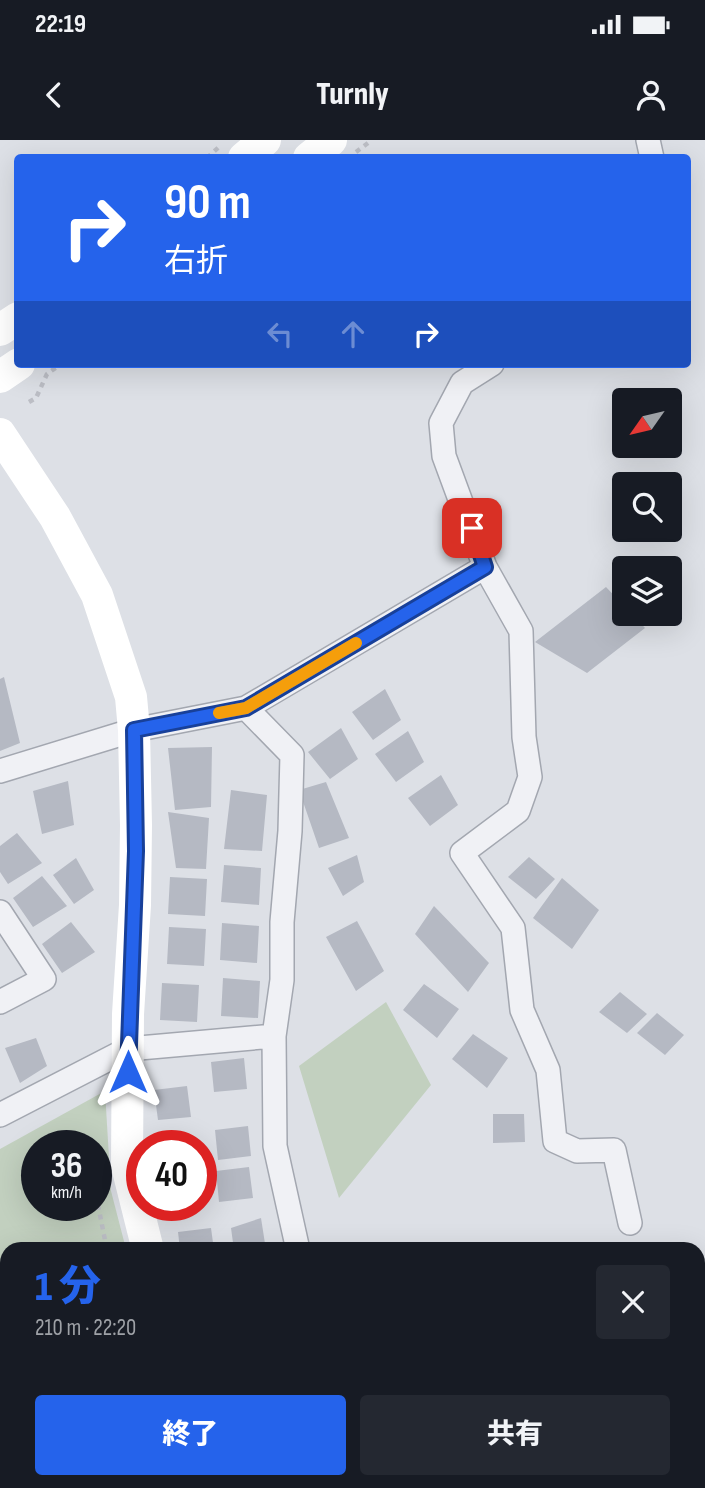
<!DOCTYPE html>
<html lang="ja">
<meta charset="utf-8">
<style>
:root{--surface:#171b24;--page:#242831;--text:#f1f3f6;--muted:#9ea1a6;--accent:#2563eb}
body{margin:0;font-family:"Sofia Sans Condensed","Noto Sans JP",sans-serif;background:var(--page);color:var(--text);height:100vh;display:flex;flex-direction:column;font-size:26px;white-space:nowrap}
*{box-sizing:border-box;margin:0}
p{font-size:23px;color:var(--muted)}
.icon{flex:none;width:38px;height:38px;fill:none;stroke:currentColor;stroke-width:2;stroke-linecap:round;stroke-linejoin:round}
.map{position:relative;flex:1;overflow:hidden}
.panel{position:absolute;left:0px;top:1102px;width:705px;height:247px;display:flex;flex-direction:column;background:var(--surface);border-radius:21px 21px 0 0;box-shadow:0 7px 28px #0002}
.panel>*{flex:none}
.hud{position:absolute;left:14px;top:14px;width:677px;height:214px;border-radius:7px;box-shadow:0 7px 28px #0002;background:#2563eb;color:#fff;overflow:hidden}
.needle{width:46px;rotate:236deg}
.controls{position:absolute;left:612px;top:248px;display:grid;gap:14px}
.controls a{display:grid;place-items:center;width:70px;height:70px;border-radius:7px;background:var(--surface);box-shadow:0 7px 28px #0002;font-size:35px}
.speed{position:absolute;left:21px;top:990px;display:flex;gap:14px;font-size:35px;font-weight:700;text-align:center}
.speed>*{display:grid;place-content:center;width:91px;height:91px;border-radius:50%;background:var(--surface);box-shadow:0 7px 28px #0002;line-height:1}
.speed small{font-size:18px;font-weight:400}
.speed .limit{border:10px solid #d22;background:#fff;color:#111}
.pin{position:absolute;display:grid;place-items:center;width:60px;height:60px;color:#fff;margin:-30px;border-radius:14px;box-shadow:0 4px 10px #0006}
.me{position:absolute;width:77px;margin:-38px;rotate:0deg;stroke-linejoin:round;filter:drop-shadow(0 0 5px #0008)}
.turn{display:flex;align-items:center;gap:24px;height:147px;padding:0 35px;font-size:32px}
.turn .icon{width:91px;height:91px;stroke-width:2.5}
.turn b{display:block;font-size:49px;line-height:60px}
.lanes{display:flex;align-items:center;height:66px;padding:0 35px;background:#0003;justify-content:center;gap:35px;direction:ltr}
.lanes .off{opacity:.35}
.round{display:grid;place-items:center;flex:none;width:74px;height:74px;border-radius:7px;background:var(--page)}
.summary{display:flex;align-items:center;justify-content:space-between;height:119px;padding:0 35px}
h1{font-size:42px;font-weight:800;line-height:52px;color:var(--accent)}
.action{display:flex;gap:14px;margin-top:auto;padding:14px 35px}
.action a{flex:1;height:80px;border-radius:7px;background:var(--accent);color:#fff;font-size:28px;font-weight:800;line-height:80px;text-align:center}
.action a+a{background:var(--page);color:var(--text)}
.status{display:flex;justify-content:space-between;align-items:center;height:49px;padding:0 35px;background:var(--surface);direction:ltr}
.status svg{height:19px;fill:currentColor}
header{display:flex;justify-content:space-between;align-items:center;height:91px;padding:0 35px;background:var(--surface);font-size:32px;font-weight:800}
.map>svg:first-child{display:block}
.green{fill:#c2d0bf;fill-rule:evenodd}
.water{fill:#9aacc4}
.building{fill:#b5b9c3}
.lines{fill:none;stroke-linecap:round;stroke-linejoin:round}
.street-casing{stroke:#a3a7b0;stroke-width:26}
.path{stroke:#bcbec5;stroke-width:4.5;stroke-dasharray:5 5;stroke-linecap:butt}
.street{stroke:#f0f1f5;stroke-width:23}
.secondary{stroke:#fff;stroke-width:32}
.route-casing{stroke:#184099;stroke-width:18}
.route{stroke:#2563eb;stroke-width:12}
.slow{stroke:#f59e0b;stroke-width:12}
</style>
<div class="status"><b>22:19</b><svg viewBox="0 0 49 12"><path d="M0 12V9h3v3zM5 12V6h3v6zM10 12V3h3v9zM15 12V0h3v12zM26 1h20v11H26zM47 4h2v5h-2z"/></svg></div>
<header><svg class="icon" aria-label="back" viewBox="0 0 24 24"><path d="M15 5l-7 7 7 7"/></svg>Turnly<svg class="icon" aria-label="person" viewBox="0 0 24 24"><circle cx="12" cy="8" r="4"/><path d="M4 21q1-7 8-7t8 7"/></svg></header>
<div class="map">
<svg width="705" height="1348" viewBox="0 0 705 1348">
<rect width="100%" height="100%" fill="#dde0e6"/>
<path class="green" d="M386 862 431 945 339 1058 299 926Z
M105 951 111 1051 126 1109 7 1110V1185L0 1167V1009ZM37 1006H96V1066H37Z"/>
<path class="water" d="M0 1269 7 1293V1342H21L22 1348H0Z"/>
<path class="building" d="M606 447 625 467V474H632L645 488 587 533 535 502Z
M4 537 20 603 0 611V539Z
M385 549 401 580 373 600 352 572Z
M341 588 358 619 330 639 308 612Z
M408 591 424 622 396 642 375 614Z
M212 607 211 667 175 670 168 608Z
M441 635 458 665 430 686 408 658Z
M68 641 74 685 42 694 33 651Z
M326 642 349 698 319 708 299 650Z
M231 650 267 655 262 711 224 709Z
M168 672 209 678 206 729 176 728Z
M17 693 42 723 8 744 0 732V706Z
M357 715 364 742 343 756 328 728Z
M529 717 555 739 536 759 508 737Z
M76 718 94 750 74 764 53 735Z
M224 725 261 728 259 765 221 762Z
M42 736 67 766 33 787 13 758Z
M170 737 207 739 205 776 168 774Z
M562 738 599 770 572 809 533 778Z
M434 766 489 823 468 852 415 794Z
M357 781 384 831 356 851 326 797Z
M71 782 95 812 62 833 42 804Z
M222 783 259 786 257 823 220 820Z
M169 787 206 789 204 826 167 824Z
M223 838 260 841 258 878 221 876Z
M162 843 199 845 197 882 160 880Z
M424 844 459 869 437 898 403 870Z
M620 852 647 874 627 893 599 872Z
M657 873 684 895 665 915 637 893Z
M473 894 508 918 487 948 452 919Z
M36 898 47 926 20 943 5 908Z
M244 918 247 949 214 952 211 922Z
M187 946 191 977 158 980 154 950Z
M493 974H524L525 1002 493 1003Z
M248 986 251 1016 218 1020 215 990Z
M194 998 195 1006H161V1002Z
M249 1027 253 1058 219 1062 216 1031Z
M167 1066H198V1068L167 1071Z
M261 1078 266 1110H234L231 1088Z
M211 1088 214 1110H180L178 1092Z
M89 1342H130V1343L115 1348H91Z
M152 1342H195L197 1348H154Z
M254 1342H298L299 1345 289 1348H256Z
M351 1342H366L368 1348H334Z
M397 1342H441L443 1348H399Z
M452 1342H499L500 1348H454Z
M546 1342H590L592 1348H548Z"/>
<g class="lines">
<g class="street-casing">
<path id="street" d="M648 0 652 18
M492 224 462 243 441 283 444 316 485 427 521 491 524 597 530 637 518 671 462 713 513 788 522 870 548 930 555 1001 577 1011 614 1010 630 1083
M246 568 292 615 290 691 282 782V840L274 896 275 1006 298 1110
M0 631 134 590 246 568 485 427
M0 772 44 839 0 862
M0 975 128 909 274 896
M77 1342 79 1348
M379 1342 382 1348
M521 1342 523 1348"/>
</g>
<path class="path" d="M356 12 372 0
M207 18 220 6
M29 262 36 258 47 234 61 224
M96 1055 107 1110"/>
<use href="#street" class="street"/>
<path class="secondary" d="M244 18 265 0
M309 18 331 0
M0 190 18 178
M0 237 19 224
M0 294 55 377 97 455 131 557 134 590 136 685 135 765 128 874 127 1026 148 1110
M228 1342 230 1348"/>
</g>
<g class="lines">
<g class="route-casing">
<path id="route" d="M128 932 136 711 134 590 246 568 485 427 472 388"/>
</g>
<use href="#route" class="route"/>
<path class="slow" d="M219 573 246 568 356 503"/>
</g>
</svg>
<div class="controls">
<a><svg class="needle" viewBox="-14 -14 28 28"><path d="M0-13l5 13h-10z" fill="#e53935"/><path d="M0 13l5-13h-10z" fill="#9ea1a6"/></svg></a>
<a><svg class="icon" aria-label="search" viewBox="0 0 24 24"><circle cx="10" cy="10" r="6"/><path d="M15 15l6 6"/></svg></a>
<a><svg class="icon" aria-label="layers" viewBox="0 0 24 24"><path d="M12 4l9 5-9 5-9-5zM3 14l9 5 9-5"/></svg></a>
</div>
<div class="speed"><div>36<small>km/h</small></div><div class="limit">40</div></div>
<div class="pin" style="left:472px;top:388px;background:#d93025"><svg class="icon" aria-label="arrive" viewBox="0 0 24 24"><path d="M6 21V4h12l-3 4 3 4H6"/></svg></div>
<svg class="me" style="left:128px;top:932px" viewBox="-20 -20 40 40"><path d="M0-17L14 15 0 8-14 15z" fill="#2563eb" stroke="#fff" stroke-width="4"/></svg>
<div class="hud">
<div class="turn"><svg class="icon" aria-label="right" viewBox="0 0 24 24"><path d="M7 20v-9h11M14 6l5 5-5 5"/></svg><div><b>90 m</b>右折</div></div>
<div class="lanes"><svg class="icon off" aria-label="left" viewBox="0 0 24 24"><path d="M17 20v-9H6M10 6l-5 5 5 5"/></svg><svg class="icon off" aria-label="ahead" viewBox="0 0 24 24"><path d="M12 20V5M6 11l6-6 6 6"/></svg><svg class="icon" aria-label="right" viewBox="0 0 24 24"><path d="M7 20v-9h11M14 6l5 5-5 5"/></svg></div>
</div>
<section class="panel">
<div class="summary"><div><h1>1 分</h1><p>210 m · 22:20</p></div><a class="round"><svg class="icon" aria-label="close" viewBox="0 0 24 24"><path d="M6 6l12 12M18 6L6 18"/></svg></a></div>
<div class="action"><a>終了</a><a>共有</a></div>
</section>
</div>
